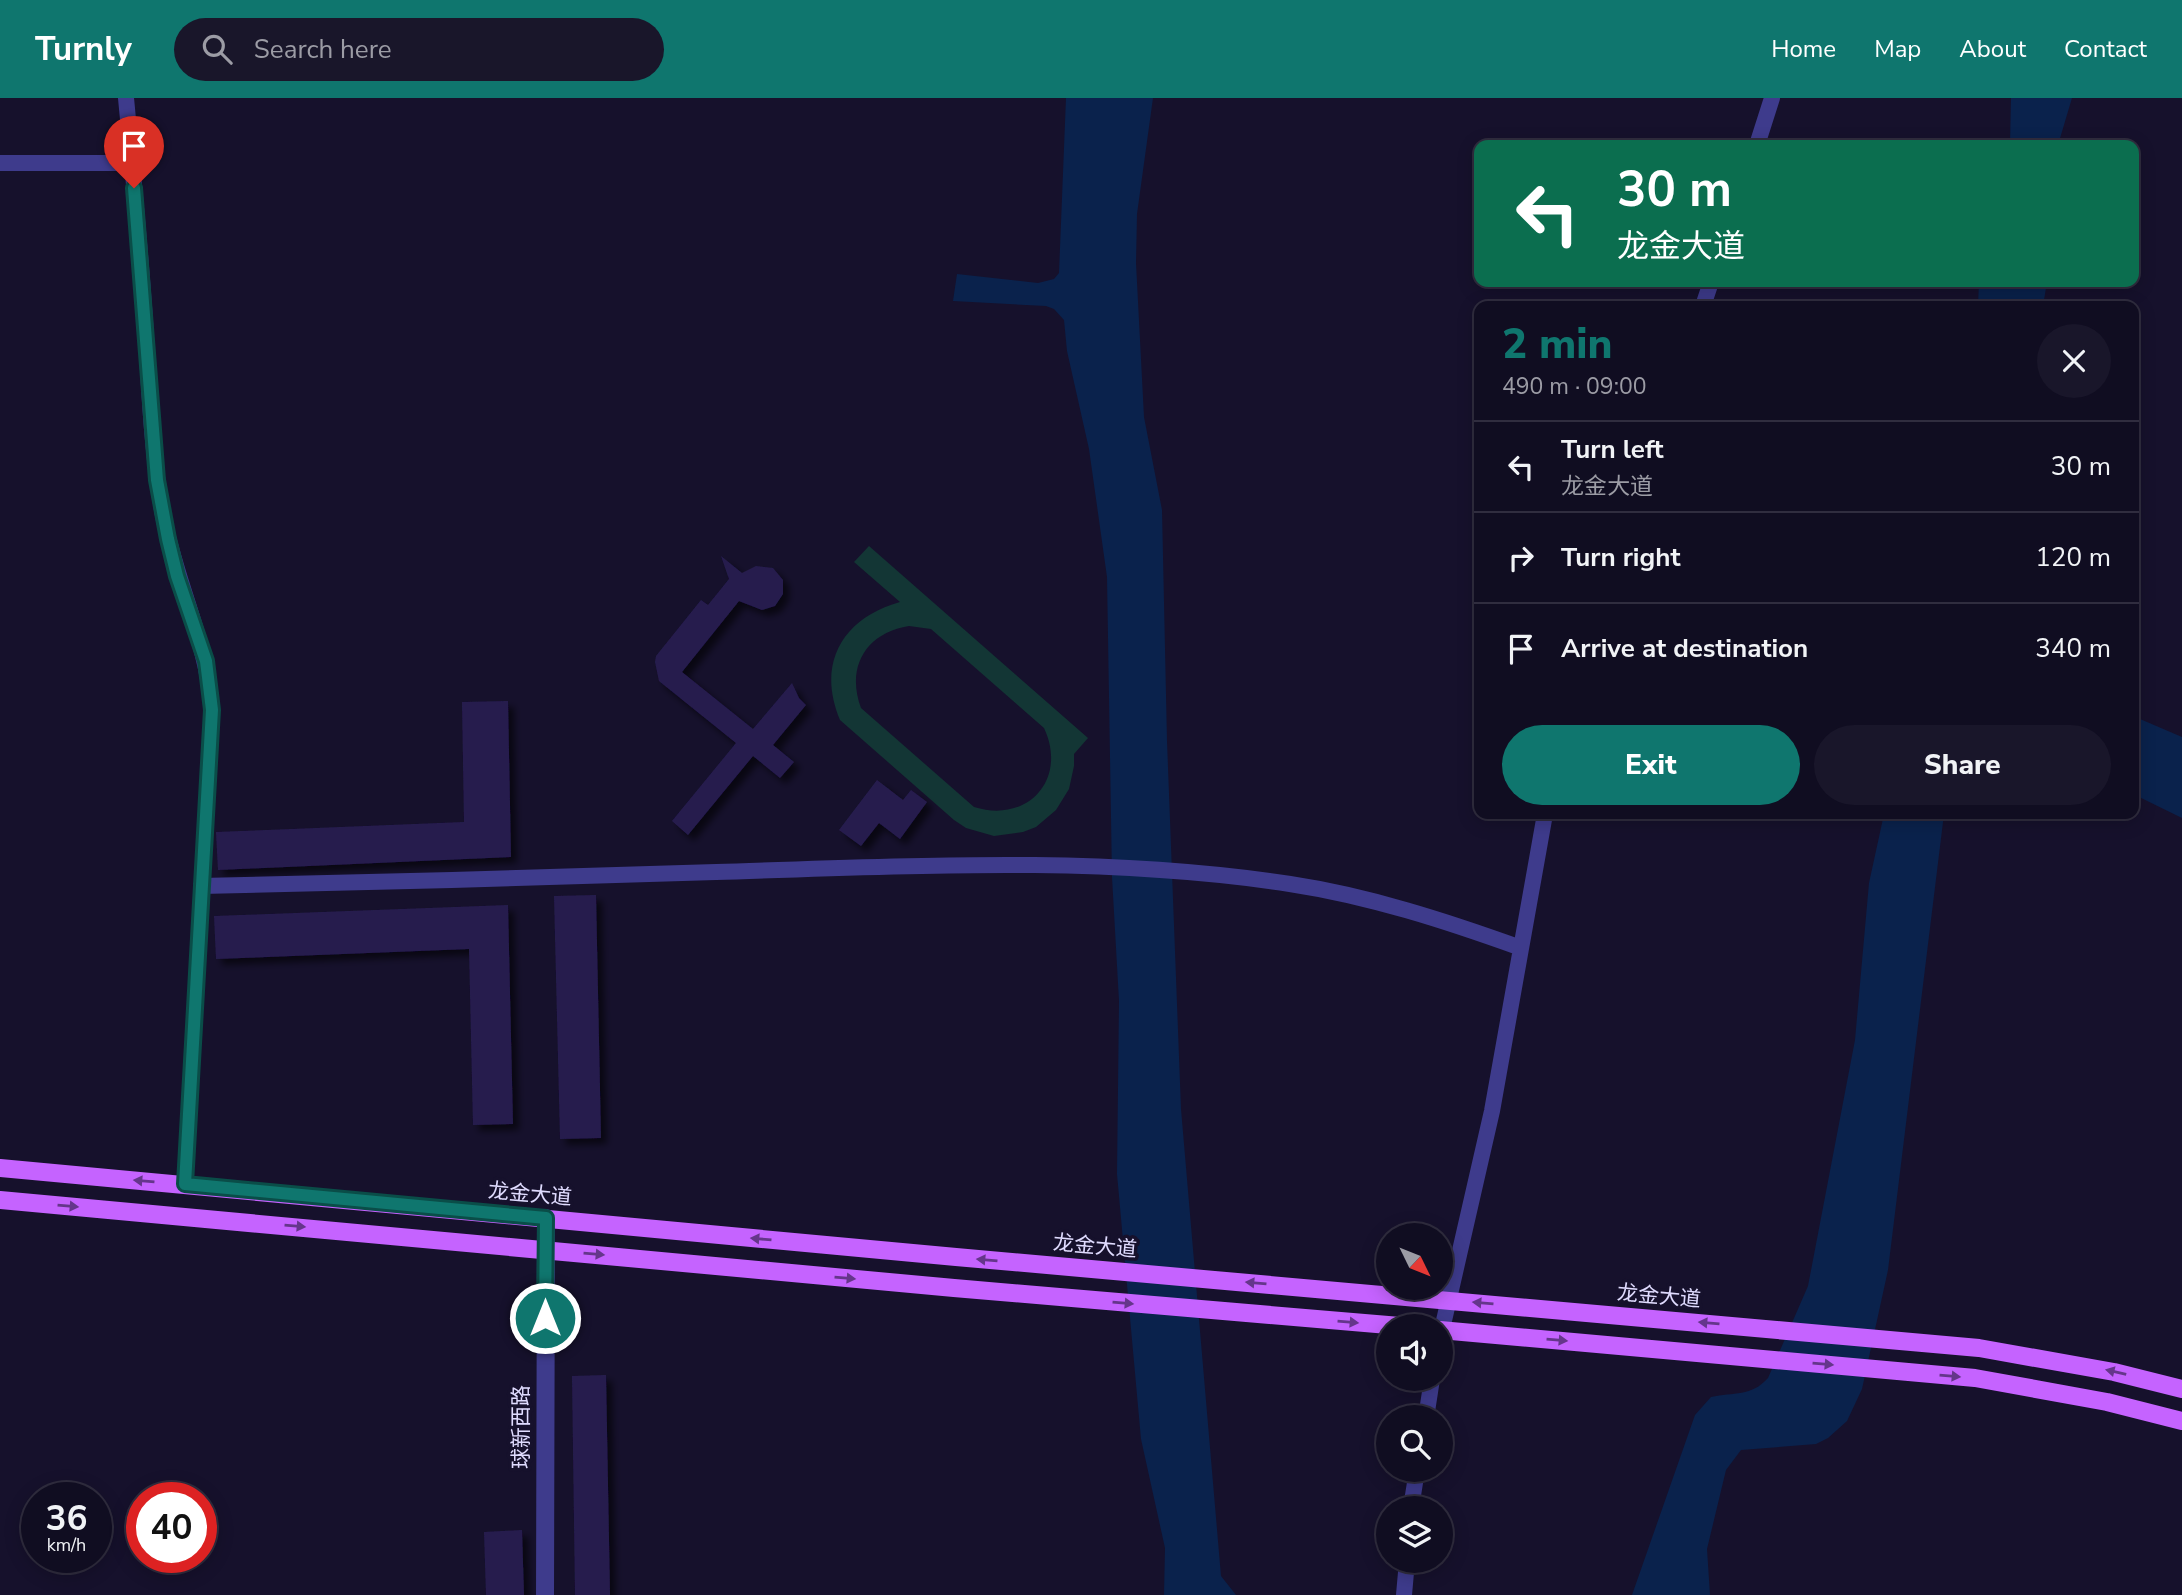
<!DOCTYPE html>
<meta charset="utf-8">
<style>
:root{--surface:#100d21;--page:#19162a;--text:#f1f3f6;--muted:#9c9ca5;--line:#302d3f;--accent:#0f766e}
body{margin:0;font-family:"Nunito Sans","Noto Sans SC",sans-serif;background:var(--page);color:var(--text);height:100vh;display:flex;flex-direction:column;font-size:26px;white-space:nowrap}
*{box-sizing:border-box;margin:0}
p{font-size:23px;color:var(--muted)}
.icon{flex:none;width:38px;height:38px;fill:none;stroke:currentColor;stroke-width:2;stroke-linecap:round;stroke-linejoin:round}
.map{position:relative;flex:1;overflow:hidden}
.side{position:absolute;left:1474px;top:203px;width:665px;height:518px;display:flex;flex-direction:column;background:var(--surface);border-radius:14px;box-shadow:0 4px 18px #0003,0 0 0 2px var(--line)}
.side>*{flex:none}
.hud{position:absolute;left:1474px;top:42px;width:665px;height:147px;border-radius:14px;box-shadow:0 4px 18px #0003,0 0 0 2px var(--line);background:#0b6e4f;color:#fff;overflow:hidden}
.needle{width:46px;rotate:133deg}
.buttons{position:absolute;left:1376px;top:1125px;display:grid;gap:14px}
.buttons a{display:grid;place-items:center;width:77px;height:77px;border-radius:50%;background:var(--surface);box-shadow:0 4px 18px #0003,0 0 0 2px var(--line);font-size:35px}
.speed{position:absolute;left:21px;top:1384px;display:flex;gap:14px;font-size:35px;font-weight:700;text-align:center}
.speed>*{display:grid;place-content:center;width:91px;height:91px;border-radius:50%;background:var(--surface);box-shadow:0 4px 18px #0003,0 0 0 2px var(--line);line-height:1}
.speed small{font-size:18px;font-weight:400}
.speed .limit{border:10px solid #d22;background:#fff;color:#111}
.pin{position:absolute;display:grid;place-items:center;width:60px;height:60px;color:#fff;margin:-72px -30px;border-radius:50% 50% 50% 0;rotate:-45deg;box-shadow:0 0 7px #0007}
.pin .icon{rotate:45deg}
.me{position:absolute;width:77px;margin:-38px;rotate:0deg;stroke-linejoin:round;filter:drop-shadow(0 0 5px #0008)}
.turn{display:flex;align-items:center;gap:24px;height:147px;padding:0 28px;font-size:32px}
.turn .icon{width:91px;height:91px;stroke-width:2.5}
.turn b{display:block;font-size:49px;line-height:60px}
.round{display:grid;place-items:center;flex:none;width:74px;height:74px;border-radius:37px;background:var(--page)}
.head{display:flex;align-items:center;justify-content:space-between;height:119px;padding:0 28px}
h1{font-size:42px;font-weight:800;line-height:52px;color:var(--accent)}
.primary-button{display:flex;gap:14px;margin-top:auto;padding:14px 28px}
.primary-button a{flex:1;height:80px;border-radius:42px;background:var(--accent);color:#fff;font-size:28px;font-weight:800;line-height:80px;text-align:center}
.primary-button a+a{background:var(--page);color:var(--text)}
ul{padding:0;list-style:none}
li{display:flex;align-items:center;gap:21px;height:91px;padding:0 28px;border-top:2px solid var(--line)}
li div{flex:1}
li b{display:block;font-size:26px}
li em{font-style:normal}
header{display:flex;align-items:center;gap:42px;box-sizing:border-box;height:98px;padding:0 35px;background:var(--accent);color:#fff}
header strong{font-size:33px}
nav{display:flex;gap:38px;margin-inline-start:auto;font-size:24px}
.search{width:490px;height:63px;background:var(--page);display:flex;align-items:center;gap:18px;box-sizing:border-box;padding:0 24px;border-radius:38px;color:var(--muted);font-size:26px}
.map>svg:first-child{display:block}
.green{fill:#133635;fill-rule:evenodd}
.water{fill:#0a224c}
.building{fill:#261c4e;filter:url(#shadow)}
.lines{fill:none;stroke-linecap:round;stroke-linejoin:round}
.minor{stroke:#3e3b8c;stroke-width:16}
.tertiary{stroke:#3e3b8c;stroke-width:18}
.primary{stroke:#c563ff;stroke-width:18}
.oneway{fill:#65368b}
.route-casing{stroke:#0a4d48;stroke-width:18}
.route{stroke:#0f766e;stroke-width:12}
.labels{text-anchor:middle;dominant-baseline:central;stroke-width:7;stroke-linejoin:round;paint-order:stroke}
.street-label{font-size:21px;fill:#e0dcff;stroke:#16112c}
</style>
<header>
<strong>Turnly</strong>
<div class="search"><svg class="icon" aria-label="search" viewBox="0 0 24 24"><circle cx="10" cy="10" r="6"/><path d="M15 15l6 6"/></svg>Search here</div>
<nav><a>Home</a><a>Map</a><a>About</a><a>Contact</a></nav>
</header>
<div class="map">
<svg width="2182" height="1497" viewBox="0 0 2182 1497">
<defs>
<filter id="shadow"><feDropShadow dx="6" dy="6" stdDeviation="3.5" flood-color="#0009"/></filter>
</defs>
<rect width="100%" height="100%" fill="#16112c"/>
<path class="green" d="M869 448 1088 640 1074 656V668L1069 691 1056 712 1036 729 1023 734 994 738 966 730 954 722 840 622C816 565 843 520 900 504L854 464ZM909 528 931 531 1044 630C1068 681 1028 726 974 709L861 610C846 570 865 535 909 528Z"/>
<path class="water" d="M1066 0H1153L1137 116 1136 165 1144 319 1162 412 1167 643 1181 1011 1221 1478 1236 1497H1164L1165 1450 1141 1341 1117 1076 1119 903 1112 779 1107 479 1089 351 1067 253 1064 222 1054 211 1046 208 953 203 957 176 1038 185 1054 181 1059 175Z
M2011 0H2072L2058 47H2010Z
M1979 184H2047L2043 208H1978Z
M2133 618 2182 639V720L2133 696Z
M1884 716H1944L1888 1172 1862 1291 1847 1323 1828 1340 1816 1346 1741 1352 1726 1372 1707 1451 1710 1497H1632L1695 1317 1711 1299C1734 1294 1751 1299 1768 1280L1808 1188 1855 942 1869 785Z"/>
<path class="building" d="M721 458 742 475 756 468 773 470 783 482V496L775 508 762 512 739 503 682 574 753 631 792 585 799 600 806 607 773 647 794 664 780 680 753 658 688 737 672 723 736 645 659 583 655 564 656 558 701 502 708 507 729 481Z
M508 603 511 759 218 772 216 734 464 724 462 604Z
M877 682 903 702 911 692 927 704 900 741 879 725 861 748 839 732Z
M596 797 601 1040 560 1041 554 798Z
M508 807 513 1026 473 1027 469 851 216 861 214 818Z
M606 1277 610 1497H575L572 1278Z
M522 1432 524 1497H486L484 1434Z"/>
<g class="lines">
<path class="minor" d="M126 0C133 74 140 148 145 222 149 285 151 349 162 412 174 480 207 542 212 612L185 1086
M1757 47 1772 0
M0 65H132
M1703 208 1711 184
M201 788C373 784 544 780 716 774 906 768 1100 757 1290 786 1369 798 1446 823 1521 850
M1440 1240 1492 1013 1545 716
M1426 1320 1432 1281
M1411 1410 1417 1372
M1404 1497 1407 1463"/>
<path class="tertiary" d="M545 1497 546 1120"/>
<path class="primary" d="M0 1070 956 1159 1979 1250 2114 1274 2182 1291
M0 1102 954 1190 1400 1228
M1440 1232 1975 1280 2107 1304 2182 1323"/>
</g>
<defs><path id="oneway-solid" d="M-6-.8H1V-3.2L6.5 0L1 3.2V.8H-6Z" transform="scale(1.75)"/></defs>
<g class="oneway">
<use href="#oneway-solid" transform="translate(144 1083) rotate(-175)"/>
<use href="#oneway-solid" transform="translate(68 1108) rotate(5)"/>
<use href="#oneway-solid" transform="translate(295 1128) rotate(5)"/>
<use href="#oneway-solid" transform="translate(761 1141) rotate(-175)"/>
<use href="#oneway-solid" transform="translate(594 1156) rotate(5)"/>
<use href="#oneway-solid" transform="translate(987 1162) rotate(-175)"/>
<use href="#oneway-solid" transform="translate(845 1180) rotate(5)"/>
<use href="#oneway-solid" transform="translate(1256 1185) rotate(-175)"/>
<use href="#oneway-solid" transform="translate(1123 1205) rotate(5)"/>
<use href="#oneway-solid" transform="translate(1483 1205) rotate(-175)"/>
<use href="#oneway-solid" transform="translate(1348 1224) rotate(5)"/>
<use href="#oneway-solid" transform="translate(1709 1225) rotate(-175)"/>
<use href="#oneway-solid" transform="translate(1557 1242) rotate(5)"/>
<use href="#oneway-solid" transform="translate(1823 1266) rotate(5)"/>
<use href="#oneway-solid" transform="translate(2116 1274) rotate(-167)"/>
<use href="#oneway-solid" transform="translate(1950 1278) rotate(5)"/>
</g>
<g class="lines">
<g class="route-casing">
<path id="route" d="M134 90 157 382 168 441 177 478 206 563 212 612 185 1086 546 1120 545 1220"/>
</g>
<use href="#route" class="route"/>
</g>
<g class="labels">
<g class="street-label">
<text transform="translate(530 1096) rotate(5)">龙金大道</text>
<text transform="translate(1095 1148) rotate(5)">龙金大道</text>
<text transform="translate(1659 1198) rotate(5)">龙金大道</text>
<text transform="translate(521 1329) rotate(-90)">球新西路</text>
</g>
</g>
</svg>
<div class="buttons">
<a><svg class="needle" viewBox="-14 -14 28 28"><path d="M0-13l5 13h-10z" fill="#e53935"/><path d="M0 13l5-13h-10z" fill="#9c9ca5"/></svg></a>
<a><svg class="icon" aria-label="sound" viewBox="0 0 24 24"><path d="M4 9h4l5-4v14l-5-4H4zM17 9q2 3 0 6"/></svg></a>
<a><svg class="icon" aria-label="search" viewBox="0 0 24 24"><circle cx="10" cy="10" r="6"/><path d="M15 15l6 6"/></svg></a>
<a><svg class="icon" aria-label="layers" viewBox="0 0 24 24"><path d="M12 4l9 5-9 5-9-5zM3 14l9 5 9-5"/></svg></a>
</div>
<div class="speed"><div>36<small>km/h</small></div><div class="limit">40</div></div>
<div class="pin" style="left:134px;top:90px;background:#d93025"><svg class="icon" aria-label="arrive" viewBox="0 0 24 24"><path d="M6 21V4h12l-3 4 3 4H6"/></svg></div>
<svg class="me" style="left:545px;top:1220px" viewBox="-20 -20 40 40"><circle r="17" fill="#0f766e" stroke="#fff" stroke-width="3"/><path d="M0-11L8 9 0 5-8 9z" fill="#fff"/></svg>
<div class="hud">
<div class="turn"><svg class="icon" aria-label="left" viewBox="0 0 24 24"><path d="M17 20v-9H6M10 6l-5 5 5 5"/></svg><div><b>30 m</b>龙金大道</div></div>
</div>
<section class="side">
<div class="head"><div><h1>2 min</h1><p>490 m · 09:00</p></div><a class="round"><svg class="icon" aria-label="close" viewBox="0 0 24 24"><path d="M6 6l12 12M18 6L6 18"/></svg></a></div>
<ul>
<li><svg class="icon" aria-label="left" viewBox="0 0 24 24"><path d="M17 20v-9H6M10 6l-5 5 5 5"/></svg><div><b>Turn left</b><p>龙金大道</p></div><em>30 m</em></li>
<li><svg class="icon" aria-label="right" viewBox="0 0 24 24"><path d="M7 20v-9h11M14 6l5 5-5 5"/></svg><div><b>Turn right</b></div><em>120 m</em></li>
<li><svg class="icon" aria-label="arrive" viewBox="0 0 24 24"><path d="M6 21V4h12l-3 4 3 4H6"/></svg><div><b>Arrive at destination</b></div><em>340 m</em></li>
</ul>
<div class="primary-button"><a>Exit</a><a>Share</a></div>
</section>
</div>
